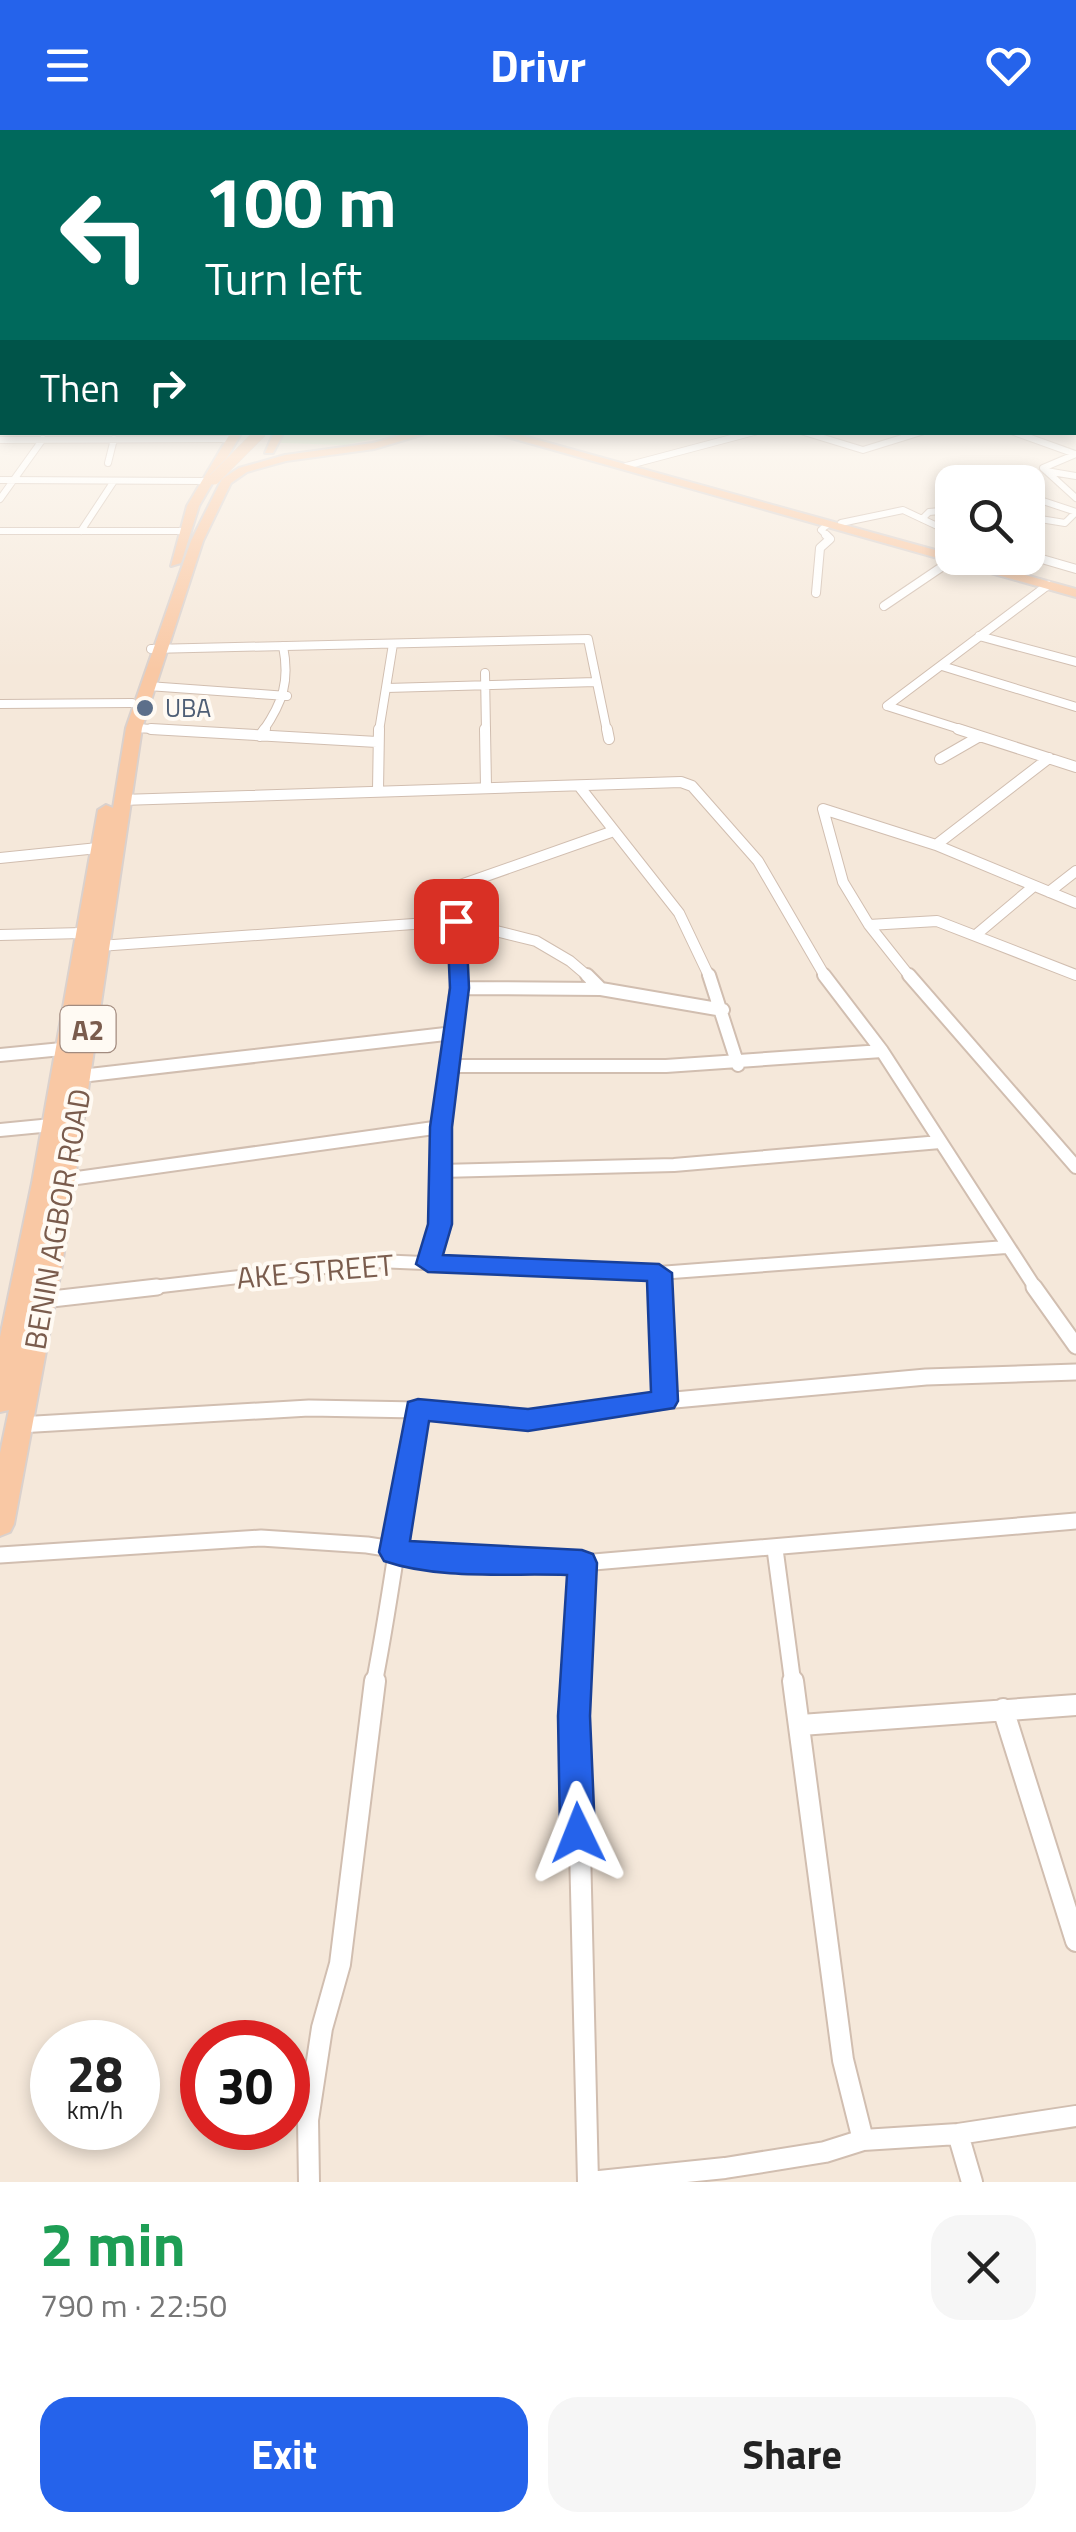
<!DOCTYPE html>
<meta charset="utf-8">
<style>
:root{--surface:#fff;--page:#f6f6f6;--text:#222;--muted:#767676;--accent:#2563eb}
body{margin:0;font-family:"Titillium Web",sans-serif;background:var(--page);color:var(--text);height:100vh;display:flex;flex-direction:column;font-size:38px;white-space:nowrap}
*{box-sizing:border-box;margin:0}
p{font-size:32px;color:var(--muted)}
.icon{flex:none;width:55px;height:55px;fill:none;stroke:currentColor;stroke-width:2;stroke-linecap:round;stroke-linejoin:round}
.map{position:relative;height:2052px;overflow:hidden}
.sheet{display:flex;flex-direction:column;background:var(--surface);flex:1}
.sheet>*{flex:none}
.top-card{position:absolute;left:0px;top:0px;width:1078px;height:305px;box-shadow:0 5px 15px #0003;background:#00695c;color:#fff;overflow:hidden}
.buttons{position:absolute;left:935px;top:335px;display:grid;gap:20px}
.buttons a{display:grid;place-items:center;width:110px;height:110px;border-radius:20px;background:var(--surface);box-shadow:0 5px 15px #0003;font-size:50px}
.speed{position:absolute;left:30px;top:1890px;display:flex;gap:20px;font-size:50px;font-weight:700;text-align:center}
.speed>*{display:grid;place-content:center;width:130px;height:130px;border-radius:50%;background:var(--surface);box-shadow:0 5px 15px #0003;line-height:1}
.speed small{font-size:25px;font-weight:400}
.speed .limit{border:15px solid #d22;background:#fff;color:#111}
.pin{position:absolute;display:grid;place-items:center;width:85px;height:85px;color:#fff;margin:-42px;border-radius:20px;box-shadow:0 5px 15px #0006}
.me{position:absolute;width:110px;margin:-55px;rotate:358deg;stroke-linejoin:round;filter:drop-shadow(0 0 8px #0008)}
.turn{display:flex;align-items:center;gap:35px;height:210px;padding:0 40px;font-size:45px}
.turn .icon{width:130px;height:130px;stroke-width:2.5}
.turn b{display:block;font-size:70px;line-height:85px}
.then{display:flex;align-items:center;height:95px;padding:0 40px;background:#0003;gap:20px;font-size:38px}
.round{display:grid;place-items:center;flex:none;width:105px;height:105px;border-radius:30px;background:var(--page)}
.headline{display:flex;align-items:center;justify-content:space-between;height:170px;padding:0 40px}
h1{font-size:60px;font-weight:700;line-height:75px;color:#1e9e55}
.button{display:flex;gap:20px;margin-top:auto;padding:20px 40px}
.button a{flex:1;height:115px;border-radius:30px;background:var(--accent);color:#fff;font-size:40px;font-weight:700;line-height:115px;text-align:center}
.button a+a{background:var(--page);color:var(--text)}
header{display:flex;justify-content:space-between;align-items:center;height:130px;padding:0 40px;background:var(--accent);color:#fff;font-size:45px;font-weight:700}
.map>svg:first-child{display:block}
.residential{fill:#f5e8da;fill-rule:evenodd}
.green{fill:#d8ecc9}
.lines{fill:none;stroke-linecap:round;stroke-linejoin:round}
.minor-far5-casing{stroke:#d1beb0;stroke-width:8}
.minor-far4-casing{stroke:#d1beb0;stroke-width:10}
.minor-far3-casing{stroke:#d1beb0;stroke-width:12}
.minor-far2-casing{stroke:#d1beb0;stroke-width:16}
.minor-far1-casing{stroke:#d1beb0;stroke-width:19}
.minor-casing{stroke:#d1beb0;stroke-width:24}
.trunk-casing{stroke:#dad1cd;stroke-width:4}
.minor-far5{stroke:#fff;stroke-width:6}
.minor-far4{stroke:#fff;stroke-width:8}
.minor-far3{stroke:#fff;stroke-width:10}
.minor-far2{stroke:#fff;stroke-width:12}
.minor-far1{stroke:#fff;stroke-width:15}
.minor{stroke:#fff;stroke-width:20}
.trunk{fill:#f9c8a4;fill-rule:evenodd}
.trunk-bridge-casing{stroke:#dad1cd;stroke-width:12;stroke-linecap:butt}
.trunk-bridge{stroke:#f9c8a4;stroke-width:11}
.route{fill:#2563eb;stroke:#184099;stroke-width:2.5}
.service-dot{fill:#5c6f8a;stroke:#fffaf3;stroke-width:4}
.labels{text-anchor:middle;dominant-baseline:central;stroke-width:8;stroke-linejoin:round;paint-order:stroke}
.far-service-label{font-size:25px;fill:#4e5e75;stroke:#fffaf3;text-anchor:start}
.shield{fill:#fffaf3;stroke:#a28b7f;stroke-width:2.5}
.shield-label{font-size:28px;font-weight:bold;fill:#7a5c4d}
.street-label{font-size:30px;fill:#7a5c4d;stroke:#fffaf3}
</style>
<header><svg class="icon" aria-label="menu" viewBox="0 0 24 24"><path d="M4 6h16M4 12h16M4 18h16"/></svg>Drivr<svg class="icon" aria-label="heart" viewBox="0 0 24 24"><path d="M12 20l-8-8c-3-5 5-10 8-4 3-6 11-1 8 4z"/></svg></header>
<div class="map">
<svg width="1076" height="2052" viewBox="0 0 1076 2052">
<rect width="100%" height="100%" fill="#fdf6ec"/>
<path class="residential" d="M0 252 2 302H1075L1076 252V2052H0ZM952 352H1028V428H952ZM52 1912H138V1998H52ZM202 1912H288V1998H202Z"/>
<path class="green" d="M286 302H405V303L344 315 280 313Z"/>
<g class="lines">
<g class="minor-far5-casing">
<path id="minor-far5" d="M804 302 863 320 921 302
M1014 302 1075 324
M0 310 234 309
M1076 324 1043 338 1076 368
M108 333 114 309
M626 336 754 302
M1046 341 1076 346
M0 350 207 351
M1028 366 1076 382 1065 393 1028 387
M0 369 43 309
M922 389 929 382 952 380
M841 393 903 380 952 403
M827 395 821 400 828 407
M0 401H183
M81 401 114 351"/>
</g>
<g class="minor-far4-casing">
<path id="minor-far4" d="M1028 425 1076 439
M816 463 820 418 830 409 826 405
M884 476 952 430
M979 506 1076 532
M151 519 588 509 607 601
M942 536 1076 577
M485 543 486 601
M148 556 287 566
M387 558 596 552
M0 574 132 573
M887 576 1048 455
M887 576 966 601
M134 598 195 601
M263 601C283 572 290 551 283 516
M379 601 393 514"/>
</g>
<g class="minor-far3-casing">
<path id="minor-far3" d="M151 599 377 612
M485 599 486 657
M607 599 609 609
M958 599 1076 637
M260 606 265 599
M940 629 980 606
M579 656 679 783 710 848
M378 660 379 599
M121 670 681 652 692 656 758 731 826 848
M936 715 1049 628
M0 728 98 718
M1049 762 1076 741
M869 795 937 791 1076 845
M977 804 1034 756
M0 805 83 803
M99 816 456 791 536 811 570 831 590 848
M459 848 456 791 449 759 611 702
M911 848 869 795 843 752 823 679 936 715 1076 773"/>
</g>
<g class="minor-far2-casing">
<path id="minor-far2" d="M587 845 601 859
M709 845 738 935
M824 845 882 921 1036 1159
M909 845 1076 1037
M459 858 601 859 723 880
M0 925 62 919
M450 936H666L882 921
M81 946 454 903
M0 1000 52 995
M440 1041 674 1035 940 1012
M63 1050 441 997
M429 1133 440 1095 441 997 458 845
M659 1143 660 1159
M136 1159 377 1131 659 1143 1006 1117"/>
</g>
<g class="minor-far1-casing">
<path id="minor-far1" d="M660 1157 664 1271
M1034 1157 1076 1216
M43 1170 157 1157
M19 1295 309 1278 418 1280 528 1290 664 1271 926 1247 1076 1242
M775 1419 793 1554
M0 1425 261 1408 367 1415 449 1428 582 1433 1076 1391
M374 1554C392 1463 403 1371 418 1280
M576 1554 582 1433"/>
</g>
<g class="minor-casing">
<path id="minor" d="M576 1551 588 2052
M793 1551 843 1930 863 2010
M1003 1579 1076 1811
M801 1595 1076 1575
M958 2004 972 2052
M309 2052 308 1990 322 1898 340 1834 375 1551
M590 2052 725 2038 825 2022 863 2010 958 2004 1076 1986"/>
</g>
<g class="trunk-casing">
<path id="trunk" d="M231 302H242L199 376 181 433 171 436 187 376Z
M274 302H284L273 323H265Z
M412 302H431L374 319 286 331 247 342 231 353 203 411 142 598 62 1135 14 1394 10 1402 0 1406V1323L9 1280 0 1282V1207L32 1053 98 680 106 675 113 678 126 598 191 411 222 349 239 338 285 325 373 313Z
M490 302H509L1076 459V467Z"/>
</g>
<use href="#minor-far5" class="minor-far5"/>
<use href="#minor-far4" class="minor-far4"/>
<use href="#minor-far3" class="minor-far3"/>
<use href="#minor-far2" class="minor-far2"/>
<use href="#minor-far1" class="minor-far1"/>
<use href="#minor" class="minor"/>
<use href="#trunk" class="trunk"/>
<g class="trunk-bridge-casing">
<path id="trunk-bridge" d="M214 349 261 302"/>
</g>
<use href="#trunk-bridge" class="trunk-bridge"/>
</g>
<linearGradient id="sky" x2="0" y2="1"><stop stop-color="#97c7e8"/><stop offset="0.47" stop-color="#fefbf6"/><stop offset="1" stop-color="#fefbf6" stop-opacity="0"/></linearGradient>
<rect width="1076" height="540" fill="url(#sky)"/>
<path class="route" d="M456 785 466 791 469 858 452 997V1094L443 1125 659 1134 672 1143 678 1271 674 1278 528 1301 429 1291 410 1411 582 1420 593 1424 597 1433 590 1586 595 1703 590 1715 578 1720 565 1715 560 1703 558 1586 567 1445C509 1443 439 1450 384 1431L379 1422 408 1272 418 1269 528 1279 651 1262 647 1151 428 1142 416 1134 428 1094 430 997 450 858 447 791Z"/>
<circle class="service-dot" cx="145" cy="578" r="10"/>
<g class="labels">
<g class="far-service-label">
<text x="165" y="578">UBA</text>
</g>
<rect class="shield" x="60.5" y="876" width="55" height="46" rx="8"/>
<g class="shield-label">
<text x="88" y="899">A2</text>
</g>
<g class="street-label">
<text transform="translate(57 1089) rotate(-80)">BENIN AGBOR ROAD</text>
<text transform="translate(315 1141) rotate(-5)">AKE STREET</text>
</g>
</g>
</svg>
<div class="buttons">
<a><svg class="icon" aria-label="search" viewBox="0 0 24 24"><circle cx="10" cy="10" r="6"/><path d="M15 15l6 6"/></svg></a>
</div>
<div class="speed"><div>28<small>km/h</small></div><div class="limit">30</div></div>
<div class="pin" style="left:456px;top:791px;background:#d93025"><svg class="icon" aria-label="arrive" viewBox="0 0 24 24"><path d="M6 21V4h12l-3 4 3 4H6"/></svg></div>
<svg class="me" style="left:578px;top:1703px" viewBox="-20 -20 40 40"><path d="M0-17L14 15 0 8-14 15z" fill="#2563eb" stroke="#fff" stroke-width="4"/></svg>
<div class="top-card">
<div class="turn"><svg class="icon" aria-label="left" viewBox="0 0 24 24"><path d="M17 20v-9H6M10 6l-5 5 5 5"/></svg><div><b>100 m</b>Turn left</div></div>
<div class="then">Then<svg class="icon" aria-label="right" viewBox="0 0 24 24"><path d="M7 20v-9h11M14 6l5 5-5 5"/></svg></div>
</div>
</div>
<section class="sheet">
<div class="headline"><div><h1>2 min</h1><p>790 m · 22:50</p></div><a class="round"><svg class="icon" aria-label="close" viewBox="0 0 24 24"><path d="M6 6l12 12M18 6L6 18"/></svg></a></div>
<div class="button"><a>Exit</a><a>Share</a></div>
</section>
